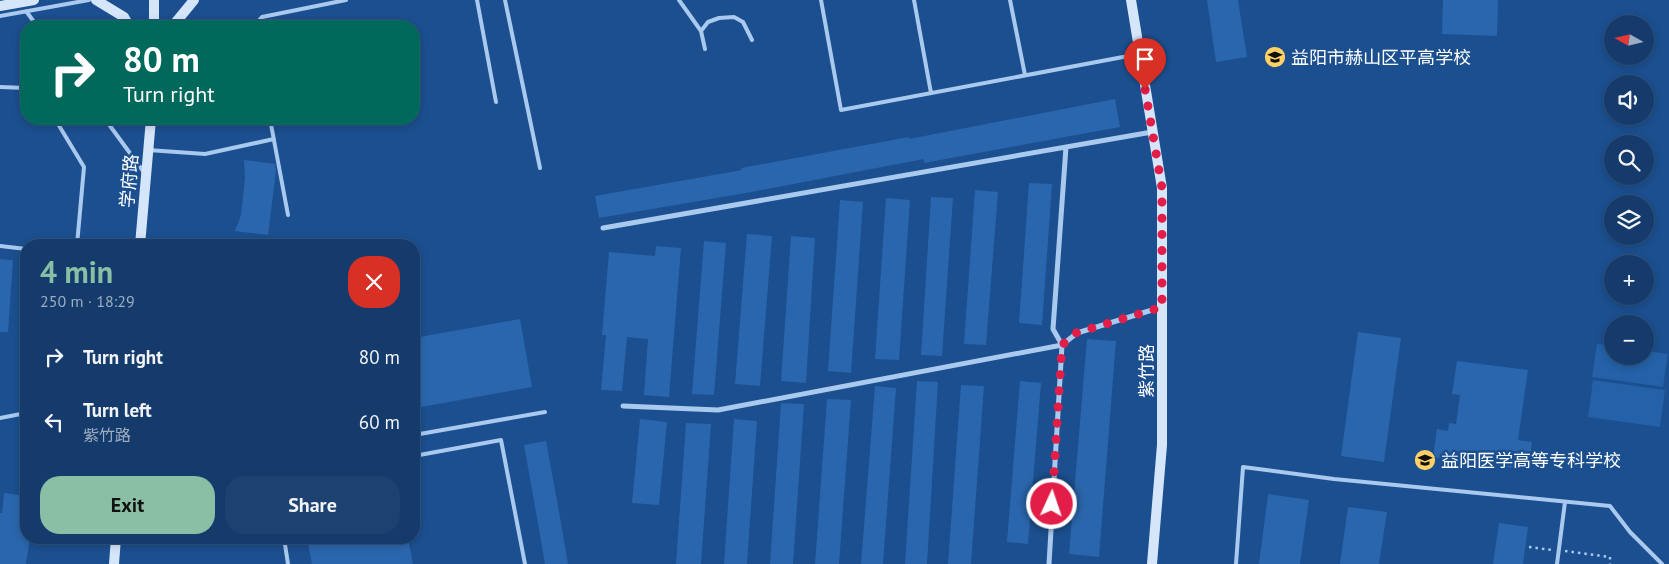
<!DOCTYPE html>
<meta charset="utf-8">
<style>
:root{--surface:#143b6b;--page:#1d4271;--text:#f1f3f6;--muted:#9dadc1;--line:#33557e;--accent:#8abfa5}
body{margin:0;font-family:"PT Sans","Noto Sans SC",sans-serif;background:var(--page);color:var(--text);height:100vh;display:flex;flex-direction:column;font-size:19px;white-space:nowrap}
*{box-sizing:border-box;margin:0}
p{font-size:16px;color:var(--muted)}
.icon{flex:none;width:28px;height:28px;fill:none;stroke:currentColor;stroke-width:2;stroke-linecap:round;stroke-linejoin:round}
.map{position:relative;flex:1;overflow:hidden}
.sheet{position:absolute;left:20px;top:239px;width:400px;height:305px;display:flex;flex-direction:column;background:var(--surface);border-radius:20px;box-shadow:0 2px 8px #0003,0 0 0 1px var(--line)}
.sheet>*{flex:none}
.top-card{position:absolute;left:20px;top:20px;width:400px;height:105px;border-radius:20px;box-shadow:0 2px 8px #0003,0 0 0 1px var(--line);background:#00695c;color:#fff;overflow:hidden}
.needle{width:32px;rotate:278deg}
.controls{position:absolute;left:1604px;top:15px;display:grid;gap:10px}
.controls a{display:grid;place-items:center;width:50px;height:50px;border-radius:50%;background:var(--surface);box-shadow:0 2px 8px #0003,0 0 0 1px var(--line);font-size:25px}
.pin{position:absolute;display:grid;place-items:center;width:42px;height:42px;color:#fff;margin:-51px -21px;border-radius:50% 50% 50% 0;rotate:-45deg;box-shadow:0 0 5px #0007}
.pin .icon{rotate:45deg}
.me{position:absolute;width:55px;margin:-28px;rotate:3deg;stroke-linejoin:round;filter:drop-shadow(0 0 4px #0008)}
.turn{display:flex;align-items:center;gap:18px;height:105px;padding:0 20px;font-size:22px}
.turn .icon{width:65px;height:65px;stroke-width:2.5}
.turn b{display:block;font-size:35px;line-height:42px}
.round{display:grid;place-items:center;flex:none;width:52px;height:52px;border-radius:20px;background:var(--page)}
.headline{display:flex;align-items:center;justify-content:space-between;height:85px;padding:0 20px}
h1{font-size:30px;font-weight:600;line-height:38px;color:var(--accent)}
.primary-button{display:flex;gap:10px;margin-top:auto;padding:10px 20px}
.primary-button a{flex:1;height:58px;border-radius:20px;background:var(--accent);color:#111;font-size:20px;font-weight:600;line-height:58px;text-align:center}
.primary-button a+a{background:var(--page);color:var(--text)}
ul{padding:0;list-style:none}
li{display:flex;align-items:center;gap:15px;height:65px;padding:0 20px}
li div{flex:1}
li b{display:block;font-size:19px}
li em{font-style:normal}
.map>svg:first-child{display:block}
.park{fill:#2461a8}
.building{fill:#2a66ad}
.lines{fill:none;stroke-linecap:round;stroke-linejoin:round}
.path{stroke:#a9c9ee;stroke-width:2.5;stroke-dasharray:2.5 4;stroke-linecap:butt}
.lane{stroke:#a9c9ee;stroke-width:4}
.street{stroke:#a9c9ee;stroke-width:5}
.secondary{stroke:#d6e6fa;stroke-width:10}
.route{stroke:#e11d48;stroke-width:9;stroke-dasharray:0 16.2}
.labels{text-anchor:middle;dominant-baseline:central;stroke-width:5;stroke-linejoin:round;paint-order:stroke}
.poi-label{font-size:18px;fill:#fff;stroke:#1b4f8f;text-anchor:start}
.street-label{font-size:18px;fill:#fff;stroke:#1b4f8f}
</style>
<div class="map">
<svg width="1669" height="564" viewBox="0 0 1669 564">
<rect width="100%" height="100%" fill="#1b4f8f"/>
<path class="park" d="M1597 344 1612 346V356H1645V351L1668 354 1663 387 1592 377Z
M1593 380 1665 390 1660 427 1588 417Z"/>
<path class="building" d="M1207 0H1238L1247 57 1216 62Z
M1443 0H1498L1497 36 1442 34Z
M1115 99 1120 127 924 163V159L746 193 599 218 595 196 742 170 741 168 909 137V139Z
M244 160 275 164 276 171 268 235 235 231 241 215 245 178Z
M1029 183 1052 184 1042 325 1019 323Z
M975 190 998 192 986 345 964 344Z
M931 197 953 198 942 356 921 355Z
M886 198 910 200 899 360 875 359Z
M840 200 863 202 851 373 828 371Z
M747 234 772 236 760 386 735 384Z
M791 236 815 238 806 383 781 381Z
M704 241 726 243 714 395 692 394Z
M656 246 681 248 669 397 644 395 648 339 627 337 622 391 601 390 606 335H602L609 252 655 256Z
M0 259 13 260 8 332H0Z
M520 319 532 387 421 407 414 364V338Z
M1358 332 1401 338 1384 462 1341 456Z
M1087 339 1116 341 1099 557 1069 554Z
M1457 361 1528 370 1518 440 1532 442 1528 470 1433 457 1437 429 1448 431 1449 423 1456 424 1460 395 1452 394Z
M917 381 938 382 927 564H905Z
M1020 381 1041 383 1028 544 1007 542Z
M961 385 984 386 971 564H948Z
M875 386 896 388 883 564H861Z
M827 399 851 400 839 564H815Z
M781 403 804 404 793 564H770Z
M640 419 667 422 659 505 632 503Z
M734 419 757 421 747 564H724Z
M686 423 711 424 701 564H676Z
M546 441 560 517 568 564H545L540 535 524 445Z
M4 493 26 496V538H30L26 564H0V513H2Z
M1268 494 1309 500 1300 564H1259Z
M1348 507 1387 512 1379 564H1340Z
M1499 523 1528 527 1523 564H1493Z
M307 538H408L413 564H312Z"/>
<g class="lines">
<path class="path" d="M1529 547 1552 550
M1565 551 1610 557V564"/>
<path class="lane" d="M477 0 496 102
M505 0 540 168
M679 0 701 31 705 49
M821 0 841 110 1139 54
M914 0 931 93
M1010 0 1025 75
M26 11 37 26
M0 16 89 0
M254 26 262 17 346 0
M701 31 708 22 719 18 734 17 743 22 752 40
M0 87 26 88
M55 119 84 167 77 245
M105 119 143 171
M270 119 288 215
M148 150 205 154 274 139
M0 246 26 249
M0 418 26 413
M414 435 545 412
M414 456 501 440 525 564
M284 538 288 564
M1236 564 1243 467 1334 479 1610 506 1630 532 1662 564
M1557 564 1565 502"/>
<path class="street" d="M603 228 1152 132
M623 406 718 410 1062 345 1077 333 1162 307
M1049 564 1062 345 1053 329 1066 147"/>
<path class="secondary" d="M96 0 124 17 129 26
M154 0V26
M1131 0 1162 188V445L1152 564
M0 6 34 0
M174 26 176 22 194 0
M140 245 151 119
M114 564 116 538"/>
</g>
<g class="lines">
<path class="route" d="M1052 504 1062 345 1076 333 1162 307V188L1145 89"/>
</g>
<defs>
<g id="school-disc" transform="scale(1.125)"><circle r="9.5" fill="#ffd166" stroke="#1b4f8f"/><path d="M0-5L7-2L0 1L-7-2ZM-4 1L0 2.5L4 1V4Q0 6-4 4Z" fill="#111"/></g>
<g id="university-disc" transform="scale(1.125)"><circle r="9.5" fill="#ffd166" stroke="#1b4f8f"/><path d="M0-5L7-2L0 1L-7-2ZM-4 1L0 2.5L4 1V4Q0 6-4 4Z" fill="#111"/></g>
</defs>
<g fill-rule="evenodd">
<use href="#school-disc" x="1275" y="57"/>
<use href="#university-disc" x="1425" y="460"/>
</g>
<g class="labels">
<g class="poi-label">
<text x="1291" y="57">益阳市赫山区平高学校</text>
<text x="1441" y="460">益阳医学高等专科学校</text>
</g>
<g class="street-label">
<text transform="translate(129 181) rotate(-85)">学府路</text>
<text transform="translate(1146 371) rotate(-90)">紫竹路</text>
</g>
</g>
</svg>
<div class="controls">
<a><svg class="needle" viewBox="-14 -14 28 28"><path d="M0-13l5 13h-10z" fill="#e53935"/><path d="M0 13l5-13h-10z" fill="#9dadc1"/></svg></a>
<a><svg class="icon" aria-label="sound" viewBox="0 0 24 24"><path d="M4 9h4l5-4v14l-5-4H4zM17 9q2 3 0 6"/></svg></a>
<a><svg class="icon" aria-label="search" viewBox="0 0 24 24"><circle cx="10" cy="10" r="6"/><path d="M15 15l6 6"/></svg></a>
<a><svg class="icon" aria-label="layers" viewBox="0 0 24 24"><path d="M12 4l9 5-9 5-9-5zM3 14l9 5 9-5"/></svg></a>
<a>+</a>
<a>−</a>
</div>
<div class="pin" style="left:1145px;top:89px;background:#d93025"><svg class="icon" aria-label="arrive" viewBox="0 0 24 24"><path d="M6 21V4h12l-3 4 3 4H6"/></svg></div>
<svg class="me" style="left:1052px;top:504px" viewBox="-20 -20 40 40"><circle r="17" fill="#e11d48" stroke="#fff" stroke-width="3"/><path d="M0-11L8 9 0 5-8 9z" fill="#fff"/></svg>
<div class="top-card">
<div class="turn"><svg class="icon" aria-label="right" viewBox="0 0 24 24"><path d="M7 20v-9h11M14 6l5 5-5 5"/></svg><div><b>80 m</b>Turn right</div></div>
</div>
<section class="sheet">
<div class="headline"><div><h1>4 min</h1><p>250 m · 18:29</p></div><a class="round" style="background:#d93025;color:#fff"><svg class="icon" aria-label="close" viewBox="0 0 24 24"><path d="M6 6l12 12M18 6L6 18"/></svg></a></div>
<ul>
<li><svg class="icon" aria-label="right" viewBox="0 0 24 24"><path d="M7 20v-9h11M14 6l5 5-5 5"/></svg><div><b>Turn right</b></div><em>80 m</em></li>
<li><svg class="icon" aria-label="left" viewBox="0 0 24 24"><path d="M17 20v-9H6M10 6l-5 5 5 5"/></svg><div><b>Turn left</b><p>紫竹路</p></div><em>60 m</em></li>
</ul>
<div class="primary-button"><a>Exit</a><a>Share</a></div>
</section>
</div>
